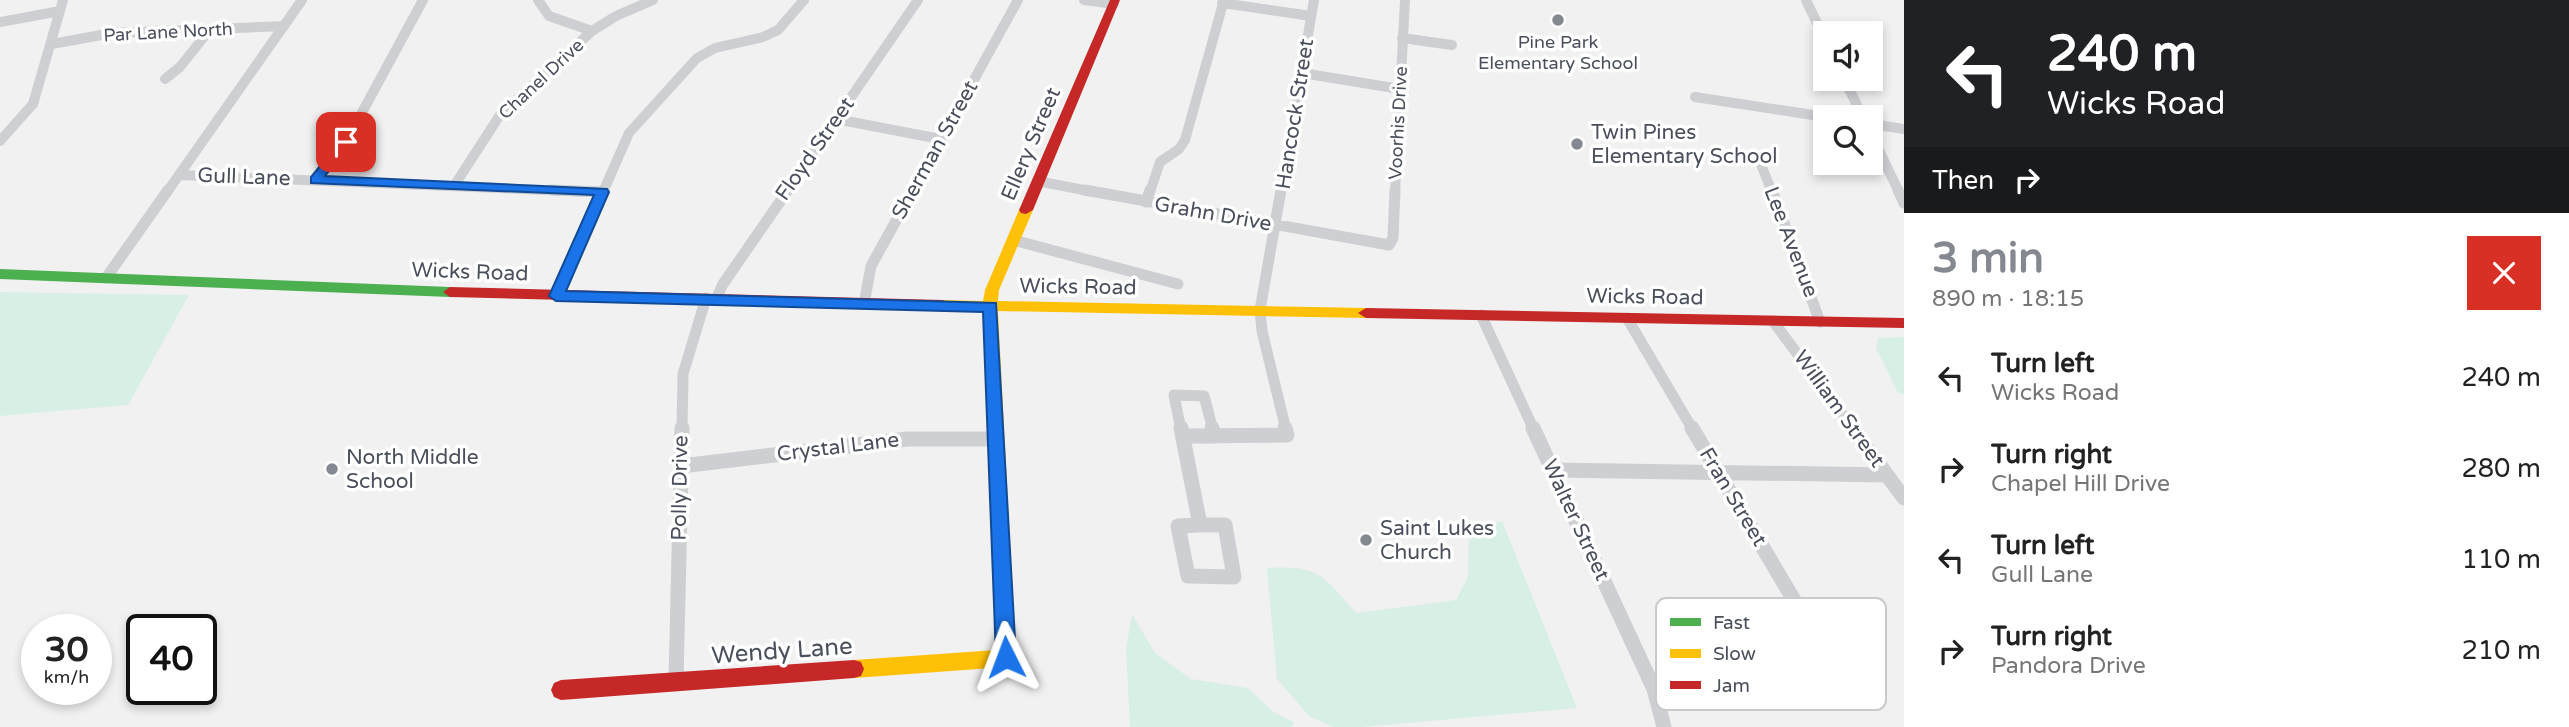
<!DOCTYPE html>
<meta charset="utf-8">
<style>
:root{--surface:#fff;--page:#f2f2f2;--text:#222;--muted:#767676;--accent:#848890}
body{margin:0;font-family:"Varela Round",sans-serif;background:var(--page);color:var(--text);height:100vh;display:flex;flex-direction:column;font-size:26px;white-space:nowrap}
*{box-sizing:border-box;margin:0}
p{font-size:23px;color:var(--muted)}
.icon{flex:none;width:38px;height:38px;fill:none;stroke:currentColor;stroke-width:2;stroke-linecap:round;stroke-linejoin:round}
.map{position:relative;flex:1;overflow:hidden}
.side{display:flex;flex-direction:column;background:var(--surface);width:665px}
.side>*{flex:none}
.hud{background:#202124;color:#fff;overflow:hidden}
.fabs{position:absolute;left:1813px;top:21px;display:grid;gap:14px}
.fabs a{display:grid;place-items:center;width:70px;height:70px;border-radius:0px;background:var(--surface);box-shadow:0 4px 10px #0003;font-size:35px}
.speed{position:absolute;left:21px;top:614px;display:flex;gap:14px;font-size:35px;font-weight:700;text-align:center}
.speed>*{display:grid;place-content:center;width:91px;height:91px;border-radius:50%;background:var(--surface);box-shadow:0 4px 10px #0003;line-height:1}
.speed small{font-size:18px;font-weight:400}
.speed .limit{border:4px solid #111;border-radius:10px;background:#fff;color:#111}
.pin{position:absolute;display:grid;place-items:center;width:60px;height:60px;color:#fff;margin:-30px;border-radius:14px;box-shadow:0 4px 10px #0006}
.me{position:absolute;width:77px;margin:-38px;rotate:357deg;stroke-linejoin:round;filter:drop-shadow(0 0 5px #0008)}
.turn{display:flex;align-items:center;gap:24px;height:147px;padding:0 28px;font-size:32px}
.turn .icon{width:91px;height:91px;stroke-width:2.5}
.turn b{display:block;font-size:49px;line-height:60px}
.then{display:flex;align-items:center;height:66px;padding:0 28px;background:#0003;gap:14px;font-size:26px}
.round{display:grid;place-items:center;flex:none;width:74px;height:74px;border-radius:0px;background:var(--page)}
.headline{display:flex;align-items:center;justify-content:space-between;height:119px;padding:0 28px}
h1{font-size:42px;font-weight:700;line-height:52px;color:var(--accent)}
ul{padding:0;list-style:none}
li{display:flex;align-items:center;gap:21px;height:91px;padding:0 28px}
li div{flex:1}
li b{display:block;font-size:26px}
li em{font-style:normal}
main{display:flex;flex:1;min-height:0}
.map>svg:first-child{display:block}
.green{fill:#d7efe5}
.lines{fill:none;stroke-linecap:round;stroke-linejoin:round}
.street-far2{stroke:#cdcfd2;stroke-width:10}
.street-far1{stroke:#cdcfd2;stroke-width:11}
.street{stroke:#cdcfd2;stroke-width:15}
.fast{fill:#4caf50;fill-rule:evenodd}
.slow{fill:#ffc107;fill-rule:evenodd}
.jam{fill:#c62828;fill-rule:evenodd}
.route{fill:#1a73e8;stroke:#114b97;stroke-width:2}
.poi-dot{fill:#848890;stroke:#fff;stroke-width:2.5}
.labels{text-anchor:middle;dominant-baseline:central;stroke-width:7;stroke-linejoin:round;paint-order:stroke}
.far-street-label{font-size:18px;fill:#494f5c;stroke:#fff}
.far-poi-label{font-size:18px;fill:#494f5c;stroke:#fff}
.street-label{font-size:21px;fill:#494f5c;stroke:#fff}
.poi-label{font-size:21px;fill:#494f5c;stroke:#fff;text-anchor:start}
.near-street-label{font-size:24px;fill:#494f5c;stroke:#fff}
.key{fill:#fff;stroke:#c8cace;stroke-width:2}
.key-label{font-size:19px;fill:#494f5c}
</style>
<main>
<div class="map">
<svg width="1904" height="727" viewBox="0 0 1904 727">
<rect width="100%" height="100%" fill="#f1f1f1"/>
<path class="green" d="M0 292 189 295 128 405 0 416Z
M1904 337V395L1898 393 1876 348 1878 338Z
M1502 521 1577 708 1362 727H1333L1309 716 1277 679 1267 568C1321 565 1323 576 1356 613L1456 600 1468 577 1469 531Z
M1132 614 1155 653 1191 679 1248 688 1273 712 1294 722 1292 727H1130L1126 649Z"/>
<g class="lines">
<path class="street-far2" d="M538 0 549 16 592 31
M1084 0 1114 4
M1806 0 1825 40
M1222 3 1311 16
M0 22 60 11
M1402 38 1452 45
M52 44 112 33 284 26
M1302 73 1400 89
M165 79 180 67 211 28
M1844 79 1863 117
M1695 97 1826 117
M836 119 940 139
M1871 124 1904 129
M1871 134 1899 192
M0 141 33 104 63 0
M1760 162 1772 192
M179 175 594 192
M315 180 346 142 423 0
M1037 181 1094 192
M454 186 500 115 592 31 616 16 653 0
M167 192 302 0
M603 192 629 133 697 58 715 48 763 37 778 30 804 0
M786 192 918 0
M912 192 1018 0
M1150 192 1160 162 1179 149 1185 140 1224 0
M1281 192 1314 0
M1395 192 1405 0"/>
<path class="street-far1" d="M551 190 603 192
M1085 190 1389 245 1393 238 1395 190
M1281 190 1260 310 1262 331 1286 430
M1772 190 1820 322
M1898 190 1904 203
M1146 202 1150 190
M1013 240 1178 284
M106 278 168 190
M556 296 604 190
M716 299 723 284 788 190
M864 304 871 266 913 190
M1481 315 1534 430
M1627 318 1693 430
M1773 321 1854 430
M682 430 683 374 706 298
M1181 430 1174 395 1204 396 1213 430"/>
<path class="street" d="M1181 428 1200 525
M1212 428 1214 436
M1533 428 1654 689 1664 727
M1692 428 1839 676
M1852 428 1904 498
M1183 436 1287 435 1285 428
M681 466 907 439H996
M1553 470 1887 475
M1200 525H1225L1234 577 1188 576 1178 526Z
M676 681 682 428"/>
<path class="fast" d="M0 269 450 287 457 292 450 297 0 279Z"/>
<path class="slow" d="M1026 206 1033 210 999 290 998 301 1366 308 1374 313 1366 318 998 311 1016 658 1013 664 1006 667 854 678 847 676 844 669 847 662 854 660 996 650 983 311 943 310 936 305 943 300 983 301 985 290 1019 210Z"/>
<path class="jam" d="M1110 0H1120L1033 210 1026 214 1021 213 1019 210Z
M450 287 943 300 950 305 943 310 450 297 443 292Z
M1366 308 1904 318V328L1366 318 1358 313Z
M854 660 861 662 864 669 861 676 854 678 561 700 554 697 551 690 554 683 561 680Z"/>
</g>
<path class="route" d="M346 139 352 142 325 176 607 189 609 192 566 291 996 303 1016 657 1013 664 1006 667 999 664 996 657 983 312 556 301 549 296 594 195 311 183V177L341 140Z"/>
<g class="poi-dot">
<circle cx="1558" cy="20" r="7"/>
<circle cx="1577" cy="144" r="7"/>
<circle cx="332" cy="469" r="7"/>
<circle cx="1366" cy="540" r="7"/>
</g>
<g class="labels">
<g class="far-street-label">
<text transform="translate(168 32) rotate(-3)">Par Lane North</text>
<text transform="translate(541 79) rotate(-43)">Chanel Drive</text>
<text transform="translate(1398 123) rotate(-87)">Voorhis Drive</text>
</g>
<g class="far-poi-label">
<text x="1558" y="42">Pine Park<tspan x="1558" dy="21">Elementary School</tspan></text>
</g>
<g class="street-label">
<text transform="translate(1295 114) rotate(-81)">Hancock Street</text>
<text transform="translate(1031 144) rotate(-67)">Ellery Street</text>
<text transform="translate(815 149) rotate(-55)">Floyd Street</text>
<text transform="translate(935 150) rotate(-61)">Sherman Street</text>
<text transform="translate(244 177) rotate(2)">Gull Lane</text>
<text transform="translate(1213 214) rotate(10)">Grahn Drive</text>
<text transform="translate(1791 242) rotate(69)">Lee Avenue</text>
<text transform="translate(470 272) rotate(2)">Wicks Road</text>
<text transform="translate(1078 287) rotate(1)">Wicks Road</text>
<text transform="translate(1645 297) rotate(1)">Wicks Road</text>
<text transform="translate(1839 409) rotate(54)">William Street</text>
<text transform="translate(838 447) rotate(-7)">Crystal Lane</text>
<text transform="translate(680 488) rotate(-89)">Polly Drive</text>
<text transform="translate(1733 497) rotate(59)">Fran Street</text>
<text transform="translate(1576 520) rotate(65)">Walter Street</text>
</g>
<g class="poi-label">
<text x="1591" y="132">Twin Pines<tspan x="1591" dy="24">Elementary School</tspan></text>
<text x="346" y="457">North Middle<tspan x="346" dy="24">School</tspan></text>
<text x="1380" y="528">Saint Lukes<tspan x="1380" dy="24">Church</tspan></text>
</g>
<g class="near-street-label">
<text transform="translate(782 651) rotate(-4)">Wendy Lane</text>
</g>
</g>
<rect x="1656" y="598" width="230" height="112" rx="10" class="key"/>
<rect x="1670" y="618" width="31" height="8" fill="#4caf50"/>
<rect x="1670" y="649" width="31" height="9" fill="#ffc107"/>
<rect x="1670" y="681" width="31" height="8" fill="#c62828"/>
<g class="key-label">
<text x="1713" y="629">Fast</text>
<text x="1713" y="660">Slow</text>
<text x="1713" y="692">Jam</text>
</g>
</svg>
<div class="fabs">
<a><svg class="icon" aria-label="sound" viewBox="0 0 24 24"><path d="M4 9h4l5-4v14l-5-4H4zM17 9q2 3 0 6"/></svg></a>
<a><svg class="icon" aria-label="search" viewBox="0 0 24 24"><circle cx="10" cy="10" r="6"/><path d="M15 15l6 6"/></svg></a>
</div>
<div class="speed"><div>30<small>km/h</small></div><div class="limit">40</div></div>
<div class="pin" style="left:346px;top:142px;background:#d93025"><svg class="icon" aria-label="arrive" viewBox="0 0 24 24"><path d="M6 21V4h12l-3 4 3 4H6"/></svg></div>
<svg class="me" style="left:1006px;top:657px" viewBox="-20 -20 40 40"><path d="M0-17L14 15 0 8-14 15z" fill="#1a73e8" stroke="#fff" stroke-width="4"/></svg>
</div>
<section class="side">
<div class="hud">
<div class="turn"><svg class="icon" aria-label="left" viewBox="0 0 24 24"><path d="M17 20v-9H6M10 6l-5 5 5 5"/></svg><div><b>240 m</b>Wicks Road</div></div>
<div class="then">Then<svg class="icon" aria-label="right" viewBox="0 0 24 24"><path d="M7 20v-9h11M14 6l5 5-5 5"/></svg></div>
</div>
<div class="headline"><div><h1>3 min</h1><p>890 m · 18:15</p></div><a class="round" style="background:#d93025;color:#fff"><svg class="icon" aria-label="close" viewBox="0 0 24 24"><path d="M6 6l12 12M18 6L6 18"/></svg></a></div>
<ul>
<li><svg class="icon" aria-label="left" viewBox="0 0 24 24"><path d="M17 20v-9H6M10 6l-5 5 5 5"/></svg><div><b>Turn left</b><p>Wicks Road</p></div><em>240 m</em></li>
<li><svg class="icon" aria-label="right" viewBox="0 0 24 24"><path d="M7 20v-9h11M14 6l5 5-5 5"/></svg><div><b>Turn right</b><p>Chapel Hill Drive</p></div><em>280 m</em></li>
<li><svg class="icon" aria-label="left" viewBox="0 0 24 24"><path d="M17 20v-9H6M10 6l-5 5 5 5"/></svg><div><b>Turn left</b><p>Gull Lane</p></div><em>110 m</em></li>
<li><svg class="icon" aria-label="right" viewBox="0 0 24 24"><path d="M7 20v-9h11M14 6l5 5-5 5"/></svg><div><b>Turn right</b><p>Pandora Drive</p></div><em>210 m</em></li>
</ul>
</section>
</main>
